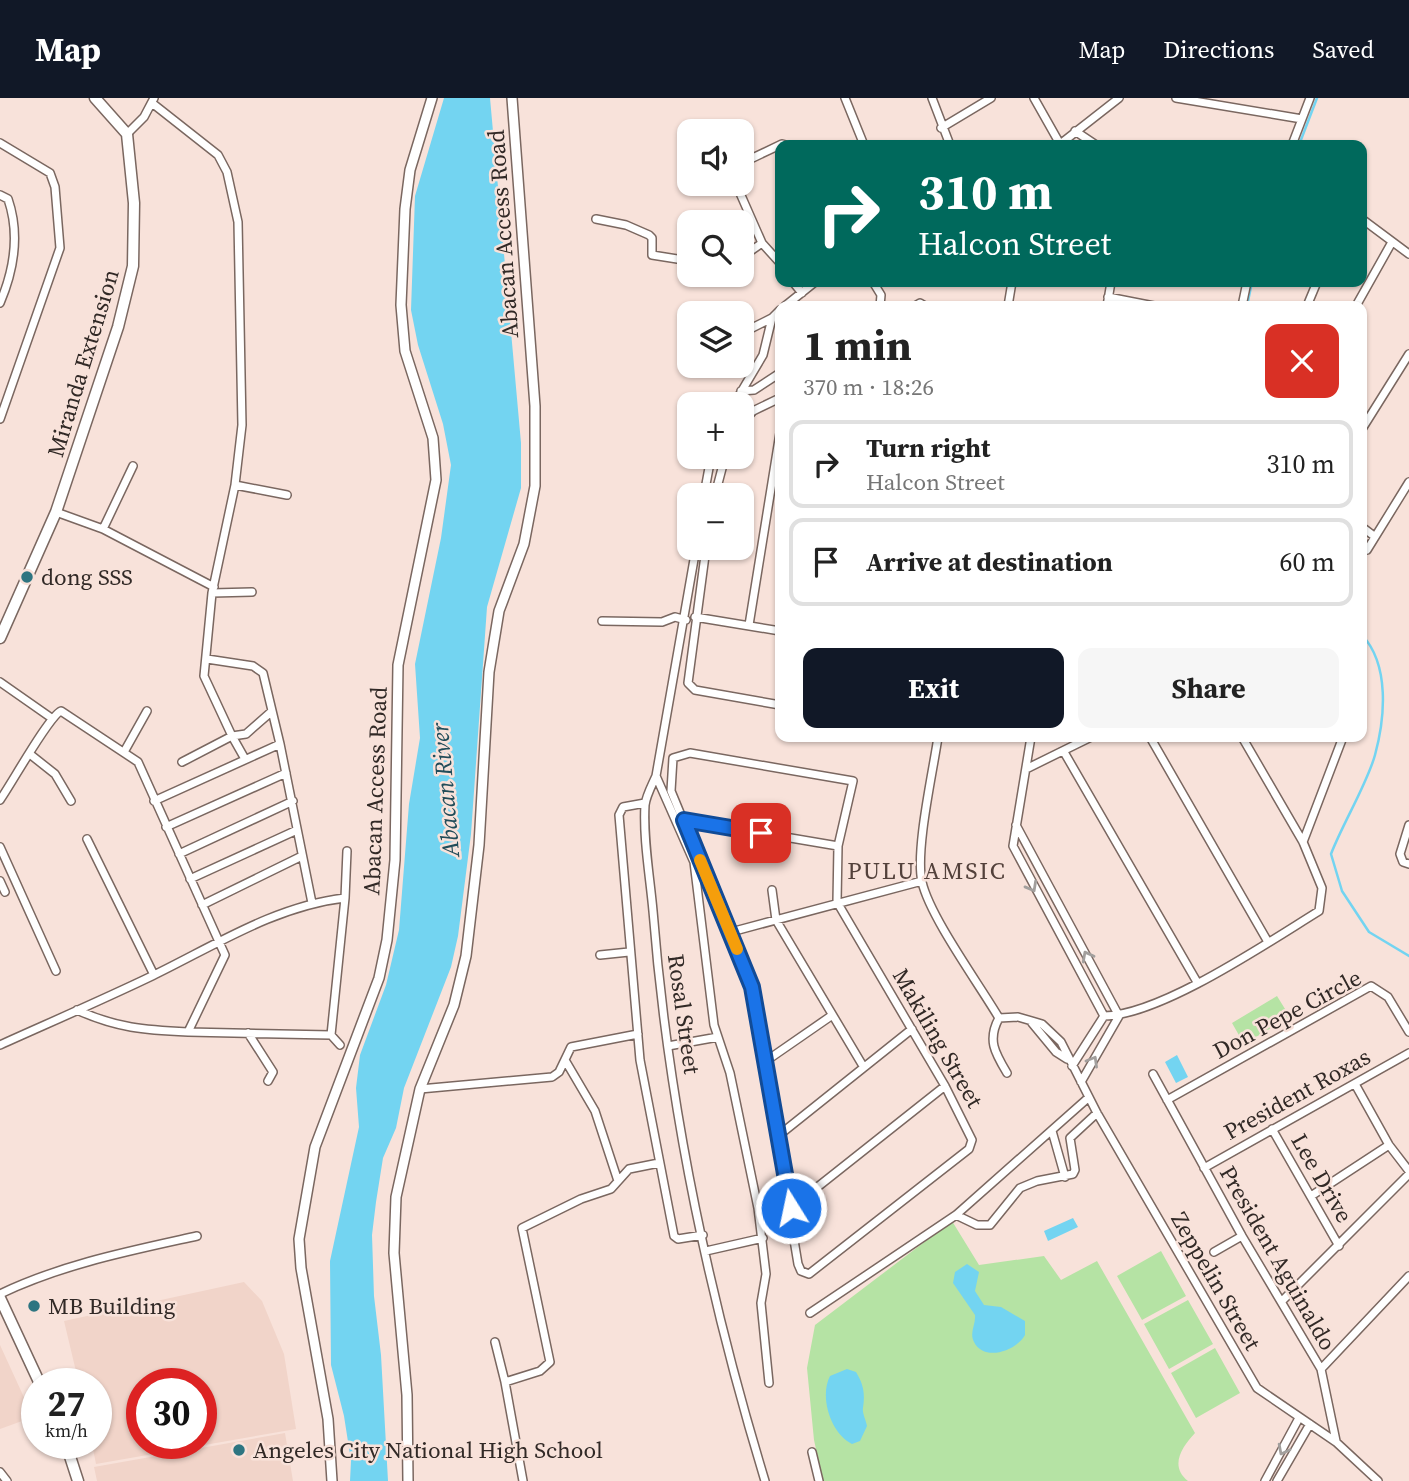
<!DOCTYPE html>
<meta charset="utf-8">
<style>
:root{--surface:#fff;--page:#f6f6f6;--text:#222;--muted:#767676;--line:#e0e0e0;--accent:#111827}
body{margin:0;font-family:"Source Serif 4",serif;background:var(--page);color:var(--text);height:100vh;display:flex;flex-direction:column;font-size:26px;white-space:nowrap}
*{box-sizing:border-box;margin:0}
p{font-size:23px;color:var(--muted)}
.icon{flex:none;width:38px;height:38px;fill:none;stroke:currentColor;stroke-width:2;stroke-linecap:round;stroke-linejoin:round}
.map{position:relative;flex:1;overflow:hidden}
.sheet{position:absolute;left:775px;top:203px;width:592px;height:441px;display:flex;flex-direction:column;background:var(--surface);border-radius:14px;box-shadow:0 2px 5px #0004}
.sheet>*{flex:none}
.guide{position:absolute;left:775px;top:42px;width:592px;height:147px;border-radius:14px;box-shadow:0 2px 5px #0004;background:#00695c;color:#fff;overflow:hidden}
.buttons{position:absolute;left:677px;top:21px;display:grid;gap:14px}
.buttons a{display:grid;place-items:center;width:77px;height:77px;border-radius:14px;background:var(--surface);box-shadow:0 2px 5px #0004;font-size:35px}
.speed{position:absolute;left:21px;top:1270px;display:flex;gap:14px;font-size:35px;font-weight:700;text-align:center}
.speed>*{display:grid;place-content:center;width:91px;height:91px;border-radius:50%;background:var(--surface);box-shadow:0 2px 5px #0004;line-height:1}
.speed small{font-size:18px;font-weight:400}
.speed .limit{border:10px solid #d22;background:#fff;color:#111}
.pin{position:absolute;display:grid;place-items:center;width:60px;height:60px;color:#fff;margin:-30px;border-radius:14px;box-shadow:0 4px 10px #0006}
.me{position:absolute;width:77px;margin:-38px;rotate:350deg;stroke-linejoin:round;filter:drop-shadow(0 0 5px #0008)}
.turn{display:flex;align-items:center;gap:24px;height:147px;padding:0 28px;font-size:32px}
.turn .icon{width:91px;height:91px;stroke-width:2.5}
.turn b{display:block;font-size:49px;line-height:60px}
.round{display:grid;place-items:center;flex:none;width:74px;height:74px;border-radius:14px;background:var(--page)}
.headline{display:flex;align-items:center;justify-content:space-between;height:119px;padding:0 28px}
h1{font-size:42px;font-weight:700;line-height:52px}
.primary-button{display:flex;gap:14px;margin-top:auto;padding:14px 28px}
.primary-button a{flex:1;height:80px;border-radius:14px;background:var(--accent);color:#fff;font-size:28px;font-weight:700;line-height:80px;text-align:center}
.primary-button a+a{background:var(--page);color:var(--text)}
ul{padding:0;list-style:none}
li{display:flex;align-items:center;gap:21px;height:88px;margin:0 14px 10px;padding:0 14px;border:4px solid var(--line);border-radius:14px}
li div{flex:1}
li b{display:block;font-size:26px}
li em{font-style:normal}
header{display:flex;align-items:center;gap:42px;box-sizing:border-box;height:98px;padding:0 35px;background:var(--accent);color:#fff}
header strong{font-size:33px}
nav{display:flex;gap:38px;margin-inline-start:auto;font-size:24px}
.map>svg:first-child{display:block}
.built{fill:#f1d4c9;fill-rule:evenodd}
.green{fill:#b5e3a4}
.water{fill:#73d4f1}
.lines{fill:none;stroke-linecap:round;stroke-linejoin:round}
.stream{stroke:#73d4f1;stroke-width:2.5}
.minor-casing{stroke:#7a6760;stroke-width:10}
.tertiary-casing{stroke:#7a6760;stroke-width:12}
.secondary-casing{stroke:#7a6760;stroke-width:13}
.minor{stroke:#fff;stroke-width:7}
.tertiary{stroke:#fff;stroke-width:9}
.secondary{stroke:#fff;stroke-width:10}
.oneway{stroke:#a29f9d}
.route-casing{stroke:#114b97;stroke-width:18}
.route{stroke:#1a73e8;stroke-width:12}
.slow{stroke:#f59e0b;stroke-width:12}
.poi-dot{fill:#2e7581;stroke:#f8e2da;stroke-width:2.5}
.labels{text-anchor:middle;dominant-baseline:central;stroke-width:5;stroke-linejoin:round;paint-order:stroke}
.street-label{font-size:23px;fill:#312926;stroke:#f8e2da}
.poi-label{font-size:23px;fill:#312926;stroke:#f8e2da;text-anchor:start}
.water-label{font-size:24px;font-style:italic;fill:#214c59;stroke:#f8e2da}
.neighbourhood-label{font-size:24px;letter-spacing:2px;fill:#53413b;stroke:#f8e2da}
</style>
<header>
<strong>Map</strong>
<nav><a>Map</a><a>Directions</a><a>Saved</a></nav>
</header>
<div class="map">
<svg width="1409" height="1383" viewBox="0 0 1409 1383">
<rect width="100%" height="100%" fill="#f8e2da"/>
<path class="built" d="M244 1184 262 1203 284 1256 296 1331 96 1366 92 1346H96V1286H79L64 1223ZM142 1286H201V1346H142Z
M0 1247 33 1319 0 1331Z
M285 1335 293 1383H97L94 1369Z"/>
<path class="green" d="M1277 898 1290 919 1244 946 1232 925Z
M952 1123 979 1167 1044 1158 1061 1182 1097 1163 1195 1335C1182 1349 1169 1368 1188 1383H823L814 1342 807 1270 815 1227Z
M1161 1153 1186 1198 1142 1222 1117 1178Z
M1188 1202 1213 1246 1169 1271 1144 1226Z
M1215 1250 1240 1295 1196 1320 1171 1275Z"/>
<path class="water" d="M444 0H490L521 345V390L487 509 471 736 458 838 451 869 404 990 396 1030 383 1060 376 1104 372 1137 374 1198 381 1257 388 1383H350L351 1363 344 1318 331 1267 330 1163 359 1029 356 990 360 957 386 887 399 832 409 706 420 640 415 566 441 440 451 367 443 326 418 247 411 212 415 98Z
M1177 957 1188 979 1176 985 1165 964Z
M1073 1120 1078 1129 1048 1143 1044 1133Z
M967 1166 979 1174 975 1193 984 1207 1001 1209 1025 1223V1237C1016 1253 984 1264 974 1244 969 1234 976 1227 975 1217L953 1185 955 1174Z
M847 1271 856 1274C864 1287 865 1296 863 1310 862 1315 866 1322 867 1328L860 1343 852 1346C831 1336 819 1299 830 1278Z"/>
<g class="lines">
<path class="stream" d="M1299 47 1317 0
M1247 208 1252 184
M1362 537C1390 567 1385 620 1375 657 1367 686 1343 725 1331 756L1342 793 1369 834 1409 858"/>
<g class="minor-casing">
<path id="minor" d="M845 0 864 47
M932 0 950 47
M1034 0 1060 46
M1176 0 1302 21
M152 5 218 57 227 74 238 124 242 327 235 387 212 495 204 578 232 638 182 664
M941 30 991 0
M1075 33 1096 47
M127 36 144 19 154 0
M0 45 50 75 55 89 60 150 0 321
M1059 47 1119 0
M1292 47 1310 0
M742 65 782 46 786 47
M736 86 762 145 780 165
M0 97 8 101C20 136 14 172 0 205
M596 121 626 127 649 137 652 140V157L690 163
M1362 121 1409 156
M742 159 762 145
M793 184 802 195
M873 184 881 197 880 208
M1108 199 1154 208
M785 208 815 184
M915 208 920 205 925 208
M1008 208 1012 184
M1107 208 1111 184
M1242 208 1247 184
M1307 208 1317 184
M1356 208 1392 144
M746 233 772 220
M741 293 754 292 780 275
M734 306 763 257 772 220 780 212
M742 325 753 313 780 300
M1362 331 1409 256
M235 387 287 397
M704 397 711 359
M715 397 725 359
M56 414 103 431 214 489
M1362 429 1374 438
M103 431 133 368
M696 450 656 678C652 687 646 698 645 707 643 741 650 779 653 813 668 1005 709 1199 765 1383
M706 450 688 585 695 592 780 607
M1367 452 1409 384
M212 495 252 494
M695 519 780 533
M602 523 662 524 675 519 686 522
M749 527 780 335
M207 561 253 568 263 575 280 646
M0 584 50 619
M938 639C933 674 915 752 922 784 930 819 979 886 999 920L1018 919 1042 926 1061 944 1097 1015 1257 1290 1336 1344 1378 1383
M1031 639 1013 748 1104 918 1072 968
M1150 639 1268 844
M124 654 147 613
M1064 654 1197 884
M690 655 853 683 838 748 837 804 945 988 972 1042 969 1051 809 1176 801 1173 798 1166 752 889 671 693 673 660Z
M31 657 55 676 71 703
M245 661 232 638 246 636 271 614
M1026 671 1091 639
M656 678 694 764 714 927 730 975 758 1110 766 1176 761 1205 769 1285
M0 702C12 685 49 618 61 613L138 664 225 857 188 934C144 932 117 930 77 912
M154 703 280 646 312 805
M645 705 623 709 619 717 640 962 674 1138 678 1141 703 1137
M684 722 838 748
M1016 727 1119 918 1081 984
M1409 727 1400 756 1403 764 1409 766
M166 729 286 675
M87 741 154 877
M1303 744 1343 639
M0 749 56 873
M179 756 293 703
M190 781 297 732
M0 783 5 794
M772 792 776 822 863 968
M202 807 302 758
M731 834 922 783
M600 857 629 854
M1104 918C1161 917 1267 845 1319 813L1322 790 1303 744 1242 639
M999 920C987 942 995 955 1007 975
M1032 925 1056 954 1067 961
M188 934 331 937
M248 935 273 974 268 983
M0 947C51 924 102 902 152 878 214 848 275 808 345 800L347 753
M340 947 331 937 345 800
M668 948 718 939
M565 962 595 1013 618 1083
M766 963 831 918
M1153 976 1242 1138 1321 1271 1336 1343
M1355 986 1389 1047 1409 1073
M420 991 552 979 559 974 571 949 638 936
M1167 1002 1371 888 1388 899 1409 934
M1272 1031 1339 1148
M1052 1033 1065 1079
M778 1038 912 931
M1204 1070 1409 955
M1311 1098 1389 1047
M791 1110 945 988
M956 1117 977 1127H990L1020 1090 1037 1083 1073 1076 1075 1072 1070 1040 1097 1015
M706 1153 763 1140
M1214 1154 1242 1138
M0 1196C63 1166 129 1153 197 1138
M1282 1203 1409 1076
M810 1215 956 1117 1088 1000
M495 1244 505 1284 540 1273 550 1264 522 1130 581 1101 611 1091 629 1071 659 1065
M1321 1271 1409 1178
M505 1284 523 1383
M812 1354 819 1383
M0 1374 7 1383
M1265 1383 1299 1320
M1277 1383 1310 1326"/>
</g>
<g class="tertiary-casing">
<path id="tertiary" d="M332 1383 328 1321 301 1170 299 1141 315 1049 379 880 387 842 395 762 398 567 436 382 433 340 405 253 401 207 405 111 410 72 432 0
M408 1383 407 1297 394 1155 396 1099 420 991 454 907 466 858 479 747 489 574 499 513 524 446 535 388V308L512 0"/>
</g>
<g class="secondary-casing">
<path id="secondary" d="M0 540 56 414 118 229 133 168 134 105 127 36 95 0
M0 1200 40 1286
M66 1346 78 1383"/>
</g>
<use href="#minor" class="minor"/>
<use href="#tertiary" class="tertiary"/>
<use href="#secondary" class="secondary"/>
</g>
<defs><path id="oneway-chevron" d="M-2-3.5L2.5 0L-2 3.5" fill="none" stroke-width="1.6" stroke-linecap="round" stroke-linejoin="round" transform="scale(1.75)"/></defs>
<g class="oneway">
<use href="#oneway-chevron" transform="translate(1032 789) rotate(61)"/>
<use href="#oneway-chevron" transform="translate(1087 858) rotate(-118)"/>
<use href="#oneway-chevron" transform="translate(1093 963) rotate(-60)"/>
<use href="#oneway-chevron" transform="translate(1283 1352) rotate(117)"/>
</g>
<g class="lines">
<g class="route-casing">
<path id="route" d="M761 735 684 722 752 889 791 1110"/>
</g>
<use href="#route" class="route"/>
<path class="slow" d="M700 762 737 851"/>
</g>
<g class="poi-dot">
<circle cx="27" cy="479" r="7"/>
<circle cx="34" cy="1208" r="7"/>
<circle cx="239" cy="1352" r="7"/>
</g>
<g class="labels">
<g class="street-label">
<text transform="translate(503 136) rotate(-94)">Abacan Access Road</text>
<text transform="translate(83 265) rotate(-73)">Miranda Extension</text>
<text transform="translate(375 693) rotate(-88)">Abacan Access Road</text>
<text transform="translate(684 916) rotate(82)">Rosal Street</text>
<text transform="translate(1287 916) rotate(-28)">Don Pepe Circle</text>
<text transform="translate(938 940) rotate(60)">Makiling Street</text>
<text transform="translate(1297 996) rotate(-29)">President Roxas</text>
<text transform="translate(1322 1080) rotate(60)">Lee Drive</text>
<text transform="translate(1278 1160) rotate(60)">President Aguinaldo</text>
<text transform="translate(1216 1183) rotate(60)">Zeppelin Street</text>
</g>
<g class="poi-label">
<text x="41" y="479">dong SSS</text>
<text x="48" y="1208">MB Building</text>
<text x="253" y="1352">Angeles City National High School</text>
</g>
<g class="water-label">
<text transform="translate(445 692) rotate(-95)">Abacan River</text>
</g>
<g class="neighbourhood-label">
<text x="927" y="772">PULU AMSIC</text>
</g>
</g>
</svg>
<div class="buttons">
<a><svg class="icon" aria-label="sound" viewBox="0 0 24 24"><path d="M4 9h4l5-4v14l-5-4H4zM17 9q2 3 0 6"/></svg></a>
<a><svg class="icon" aria-label="search" viewBox="0 0 24 24"><circle cx="10" cy="10" r="6"/><path d="M15 15l6 6"/></svg></a>
<a><svg class="icon" aria-label="layers" viewBox="0 0 24 24"><path d="M12 4l9 5-9 5-9-5zM3 14l9 5 9-5"/></svg></a>
<a>+</a>
<a>−</a>
</div>
<div class="speed"><div>27<small>km/h</small></div><div class="limit">30</div></div>
<div class="pin" style="left:761px;top:735px;background:#d93025"><svg class="icon" aria-label="arrive" viewBox="0 0 24 24"><path d="M6 21V4h12l-3 4 3 4H6"/></svg></div>
<svg class="me" style="left:791px;top:1110px" viewBox="-20 -20 40 40"><circle r="17" fill="#1a73e8" stroke="#fff" stroke-width="3"/><path d="M0-11L8 9 0 5-8 9z" fill="#fff"/></svg>
<div class="guide">
<div class="turn"><svg class="icon" aria-label="right" viewBox="0 0 24 24"><path d="M7 20v-9h11M14 6l5 5-5 5"/></svg><div><b>310 m</b>Halcon Street</div></div>
</div>
<section class="sheet">
<div class="headline"><div><h1>1 min</h1><p>370 m · 18:26</p></div><a class="round" style="background:#d93025;color:#fff"><svg class="icon" aria-label="close" viewBox="0 0 24 24"><path d="M6 6l12 12M18 6L6 18"/></svg></a></div>
<ul>
<li><svg class="icon" aria-label="right" viewBox="0 0 24 24"><path d="M7 20v-9h11M14 6l5 5-5 5"/></svg><div><b>Turn right</b><p>Halcon Street</p></div><em>310 m</em></li>
<li><svg class="icon" aria-label="arrive" viewBox="0 0 24 24"><path d="M6 21V4h12l-3 4 3 4H6"/></svg><div><b>Arrive at destination</b></div><em>60 m</em></li>
</ul>
<div class="primary-button"><a>Exit</a><a>Share</a></div>
</section>
</div>
